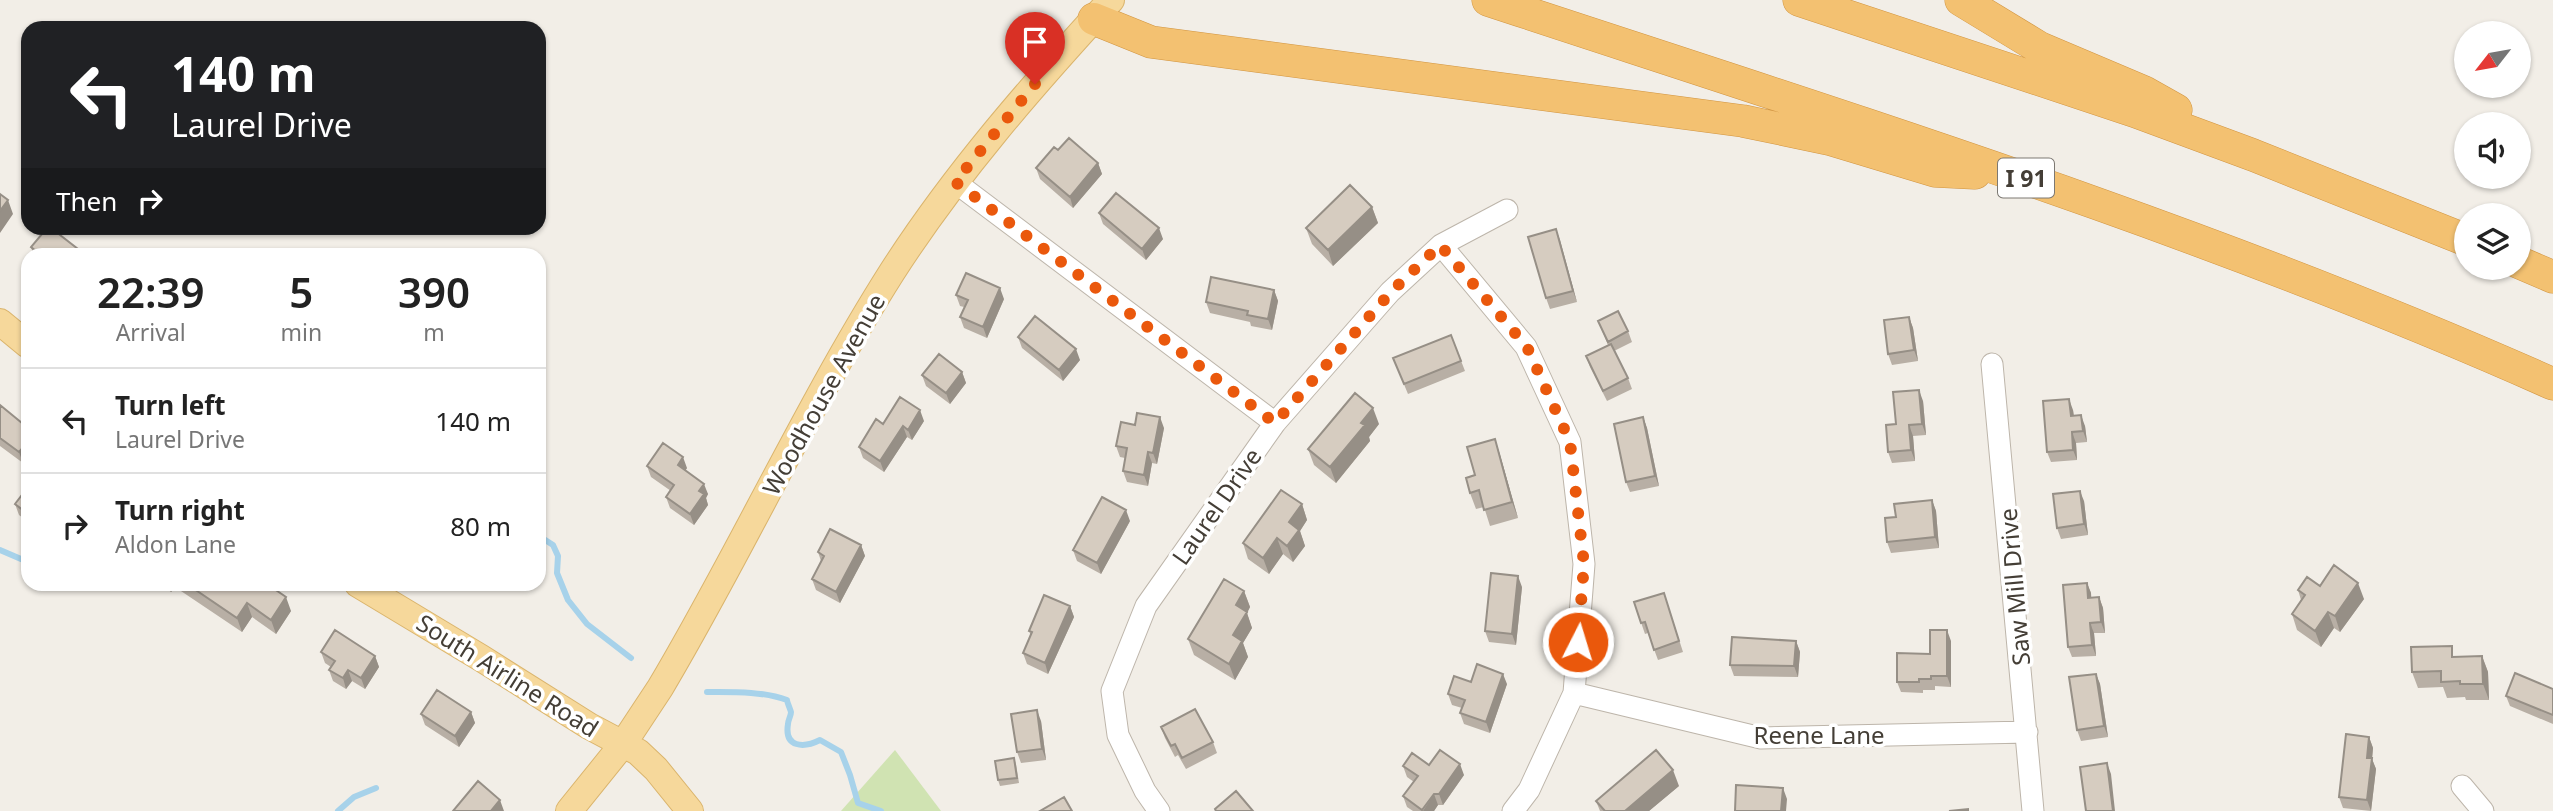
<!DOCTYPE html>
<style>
:root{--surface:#fff;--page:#f6f6f6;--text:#222;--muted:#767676;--line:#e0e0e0}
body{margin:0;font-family:"Noto Sans",sans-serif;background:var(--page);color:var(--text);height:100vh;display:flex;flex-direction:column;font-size:26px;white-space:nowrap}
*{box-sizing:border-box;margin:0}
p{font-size:23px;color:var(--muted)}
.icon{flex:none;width:38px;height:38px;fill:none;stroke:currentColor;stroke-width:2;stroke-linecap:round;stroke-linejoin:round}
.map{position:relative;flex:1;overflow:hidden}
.drawer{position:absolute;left:21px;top:248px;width:525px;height:343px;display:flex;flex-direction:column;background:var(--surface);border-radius:21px;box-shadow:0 2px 5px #0004}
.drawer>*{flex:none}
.top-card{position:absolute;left:21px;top:21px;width:525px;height:214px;border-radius:21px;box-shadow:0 2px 5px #0004;background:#202124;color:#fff;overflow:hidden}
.needle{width:46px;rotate:239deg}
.tools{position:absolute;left:2454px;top:21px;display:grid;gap:14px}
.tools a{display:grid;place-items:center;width:77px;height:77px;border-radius:50%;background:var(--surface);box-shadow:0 2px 5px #0004;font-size:35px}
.pin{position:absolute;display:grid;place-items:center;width:60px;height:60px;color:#fff;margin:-72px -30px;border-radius:50% 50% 50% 0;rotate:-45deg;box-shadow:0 0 7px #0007}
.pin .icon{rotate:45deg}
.me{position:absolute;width:77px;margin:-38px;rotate:5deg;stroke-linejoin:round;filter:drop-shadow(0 0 5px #0008)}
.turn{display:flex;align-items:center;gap:24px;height:147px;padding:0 35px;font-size:32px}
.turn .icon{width:91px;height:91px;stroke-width:2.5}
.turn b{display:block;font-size:49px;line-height:60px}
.then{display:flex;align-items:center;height:66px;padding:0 35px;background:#0003;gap:14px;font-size:26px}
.eta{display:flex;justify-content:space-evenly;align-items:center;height:119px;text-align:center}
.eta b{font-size:42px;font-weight:600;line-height:49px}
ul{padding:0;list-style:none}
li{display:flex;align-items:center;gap:21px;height:105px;padding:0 35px;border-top:2px solid var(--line)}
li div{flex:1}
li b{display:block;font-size:26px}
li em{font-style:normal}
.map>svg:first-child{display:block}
.green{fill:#d0e3b2}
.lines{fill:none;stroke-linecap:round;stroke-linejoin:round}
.stream{stroke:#a7d2ea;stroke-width:6}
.minor-casing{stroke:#bdb5aa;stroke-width:23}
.major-casing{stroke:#dab46c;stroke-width:28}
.highway-casing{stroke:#d19542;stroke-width:33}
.minor{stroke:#fff;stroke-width:21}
.major{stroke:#f6d89b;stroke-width:26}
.highway{stroke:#f3c171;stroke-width:32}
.wall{fill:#b8afa5}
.shaded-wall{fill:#968f86}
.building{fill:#d6ccc0;stroke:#968f86;stroke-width:2}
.route{stroke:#ea580c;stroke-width:12;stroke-dasharray:0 21.6}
.labels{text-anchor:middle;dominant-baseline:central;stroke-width:7;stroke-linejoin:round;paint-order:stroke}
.shield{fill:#fff;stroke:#7c7872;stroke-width:2}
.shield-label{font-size:23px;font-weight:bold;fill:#443e36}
.street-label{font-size:24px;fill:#443e36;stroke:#fff}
</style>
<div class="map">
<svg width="2553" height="811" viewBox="0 0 2553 811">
<rect width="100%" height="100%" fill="#f2eee7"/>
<path class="green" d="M895 750 941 811H841Z"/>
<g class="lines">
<path class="stream" d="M539 536 553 545 558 556 557 573 568 600 587 624 631 658
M0 550 28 562
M707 692C733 692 762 691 787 700 787 702 791 711 791 712 791 716 788 720 788 724 784 748 804 748 820 740L841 752 850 775 858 803 881 811
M338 811 354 797 376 788"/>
<g class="minor-casing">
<path id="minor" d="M955 182 1275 423
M1441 245 1526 347 1570 442 1584 564 1574 693 1529 790 1513 811
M1992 364 2033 811
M1574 693 1761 738 2027 732
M2462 786 2483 811
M1159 811 1145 791 1118 735 1112 691 1146 606 1275 423 1390 292 1441 245 1507 210"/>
</g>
<g class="major-casing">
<path id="major" d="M0 322 28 345
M358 584 481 658 589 726 638 752 656 769 690 811
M569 811 623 744 660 688C741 552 807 406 892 272 955 174 1032 86 1111 0"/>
</g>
<g class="highway-casing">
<path id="highway" d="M1488 0C1846 118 2208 230 2553 384
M1799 0 2134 111 2253 155 2466 240
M1961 0 2040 48 2144 92 2176 110
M1094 19 1151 42 1743 121 1829 139 1935 171 1975 173
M2518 262 2553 277"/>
</g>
<use href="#minor" class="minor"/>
<use href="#major" class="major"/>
<use href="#highway" class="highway"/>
</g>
<path class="wall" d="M1058 150 1098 163 1102 174 1073 208 1040 179 1036 168Z
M1372 207 1378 223 1333 266 1312 244 1306 228Z
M1099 213 1163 239 1146 260 1103 224Z
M1556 229 1577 302 1550 309 1546 298Z
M31 247 87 256H34Z
M1274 290 1278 301 1272 330 1251 326 1250 322 1210 313 1206 302Z
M956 295 1004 299 987 338 964 328 960 317 964 307 960 306Z
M1909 317 1913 328 1918 361 1892 365 1888 354Z
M1598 321 1628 331 1632 342 1614 351 1628 378 1632 389 1607 401 1590 367 1586 356 1608 345Z
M1451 335 1465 371 1408 394 1393 358Z
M1018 337 1080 360 1063 381 1022 348Z
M962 372 966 383 950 404 926 386 922 375Z
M1923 401 1926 435 1913 436 1915 461 1892 463 1888 452 1896 424Z
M0 405 28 428V458L23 463 0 446Z
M2073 410 2074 416 2085 426 2087 442 2076 443 2077 460 2051 462 2047 452Z
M1643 417 1647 428 1659 486 1630 492 1626 482Z
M924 421 912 440 907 437 884 472 863 458 859 447 883 424Z
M1379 424 1369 437 1370 441 1336 483 1314 465 1308 449Z
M1135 425 1164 428 1157 464 1152 463 1148 486 1127 482 1123 471 1125 458 1120 457 1116 446Z
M1495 439 1500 455 1518 518 1490 526 1484 507 1476 509 1470 493Z
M647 466 687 468 685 470 708 494 706 498 708 505 694 525 670 508 666 497 671 491 651 477Z
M28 487V522L19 515 15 504Z
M1932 500 1936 511 1939 548 1891 553 1887 542 1896 517Z
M2084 501 2088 535 2061 539 2057 528Z
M1302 504 1307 520 1300 531 1305 546 1293 562 1283 554 1269 574 1248 559 1243 543Z
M1130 521 1101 574 1077 561 1073 550Z
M861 545 865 556 840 603 816 590 812 579 821 561 818 552Z
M2087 583 2091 593V598L2099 597 2103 608 2105 633H2094L2096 656 2072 657 2068 647Z
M161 584H250L291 611 276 634 252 617 242 632 175 587 171 592Z
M2320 586 2364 599 2340 632 2334 628 2321 647 2297 630 2292 614 2301 600 2298 590Z
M1522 587 1516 645 1489 642 1485 631Z
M1244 591 1250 607 1247 613 1252 628 1243 643 1248 657 1235 680 1194 655 1188 639Z
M1664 593 1683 652 1658 660 1648 633 1645 634 1634 602Z
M1070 606 1074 617 1048 674 1027 664 1023 653 1031 636 1029 631Z
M1796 641 1800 652 1798 677 1734 676 1730 665Z
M1951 641V687L1935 686V690H1923V693L1901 692 1897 682 1930 654Z
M321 652 375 656 379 667 365 689 352 681 346 689 333 681 329 670 331 667 325 663Z
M2482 656 2488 672 2489 700H2466L2465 697 2447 698 2443 687 2418 688 2412 672 2456 657Z
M2096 674 2100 684 2108 737 2081 741 2077 730Z
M1471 682 1507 684 1490 733 1464 724 1460 713 1462 708 1452 705 1448 694Z
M2553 689V724L2510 706 2506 696Z
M471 712 475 723 459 747 425 725 421 714Z
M1041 721 1046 760 1021 763 1017 752Z
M1161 727 1213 742 1217 753 1186 769 1178 755 1175 757 1165 738Z
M2369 737 2373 748 2372 759 2376 769 2371 811 2343 808 2339 797Z
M1014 758 1016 764 1019 783 1000 786 998 780Z
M1429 765 1464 775 1443 805H1438L1434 811H1413L1407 807 1403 796 1414 782 1407 777 1403 766Z
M1679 786 1649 811H1600L1596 801Z"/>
<path class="shaded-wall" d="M1098 163 1102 174 1073 208 1070 197Z
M8 200 13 214 0 233V211Z
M1372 207 1378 223 1333 266 1328 250Z
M1159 228 1163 239 1146 260 1142 249Z
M1556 229 1560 240 1577 302 1573 291Z
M1000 288 1004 299 987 338 983 327Z
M1274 290 1278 301 1272 330 1268 319Z
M539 306 543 317 539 330Z
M1909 317 1913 328 1918 361 1914 350Z
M1076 349 1080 360 1063 381 1059 370Z
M962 372 966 383 950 404 946 393Z
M1919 390 1923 401 1926 435 1922 424Z
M2069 399 2073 410 2075 427 2071 416Z
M1373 408 1379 424 1369 437 1370 441 1336 483 1330 467 1361 423Z
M920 410 924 421 912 440 908 430Z
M2081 415 2085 426 2087 442 2083 431Z
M1160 417 1164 428 1157 464 1153 453Z
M1643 417 1647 428 1659 486 1655 476Z
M1909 425 1913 436 1915 461 1911 450Z
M903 426 907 437 884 472 880 461Z
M2072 432 2076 443 2077 460 2073 450Z
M1495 439 1500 455 1518 518 1512 502Z
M28 442V458L23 463 19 452Z
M1148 452 1152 463 1148 486 1144 475Z
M683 457 687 468 682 476 678 465Z
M704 484 708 494 706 498 708 505 694 525 690 514 699 491Z
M2080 491 2084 501 2088 535 2084 524Z
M1932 500 1936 511 1939 548 1935 537Z
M1302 504 1307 520 1300 531 1305 546 1293 562 1287 546 1289 522Z
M1126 510 1130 521 1101 574 1097 563Z
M1277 538 1283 554 1269 574 1263 558Z
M861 545 865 556 840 603 836 592Z
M1518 576 1522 587 1516 645 1512 634Z
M2087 583 2091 593 2092 609 2088 598Z
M2358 583 2364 599 2340 632 2335 616Z
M168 584H174L175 587 171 592Z
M1244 591 1250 607 1247 613 1252 628 1243 643 1248 657 1235 680 1229 664 1236 605Z
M286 597 291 611 276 634 271 620Z
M2099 597 2103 608 2105 633 2101 622Z
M247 603 252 617 242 632 237 618Z
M1070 606 1074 617 1048 674 1045 663Z
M2328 612 2334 628 2321 647 2315 631Z
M2090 623 2094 633 2096 656 2092 645Z
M1947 630 1951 641V687L1947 676Z
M1796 641 1800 652 1798 677 1794 666Z
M375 656 379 667 365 689 361 678Z
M2482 656 2488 672 2489 700 2483 684Z
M348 670 352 681 346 689 343 678Z
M1503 674 1507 684 1490 733 1486 722Z
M2096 674 2100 684 2108 737 2104 726Z
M1037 710 1041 721 1046 760 1042 749Z
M471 712 475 723 459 747 455 736Z
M2369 737 2373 748 2372 759 2376 769 2371 811 2367 800V758Z
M2107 763 2111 774 2115 811H2113Z
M1460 764 1464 775 1443 805 1439 794Z
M1673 770 1679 786 1649 811H1625Z
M1783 788 1787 799 1786 811H1781Z
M1434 794 1438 805 1434 811H1423Z
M500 800 504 811H491Z"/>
<path class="building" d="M1069 138 1098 163 1070 197 1036 168 1054 147 1058 150Z
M1350 185 1372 207 1328 250 1306 228Z
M1116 193 1159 228 1142 249 1099 213Z
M0 194 8 200 0 211Z
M47 228H51L87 256H42L31 247Z
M1556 229 1573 291 1546 298 1528 237Z
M966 273 1000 288 983 327 960 317 968 300 956 295Z
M1211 277 1274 290 1268 319 1247 315 1248 311 1206 302Z
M1618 311 1628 331 1608 342 1598 321Z
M1035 316 1076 349 1059 370 1018 337Z
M1909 317 1914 350 1888 354 1884 320Z
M1451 335 1461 361 1404 384 1393 358Z
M1611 344 1628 378 1603 391 1586 356Z
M939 354 962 372 946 393 922 375Z
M1919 390 1922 424 1909 425 1911 450 1888 452 1886 425 1896 424 1893 392Z
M1355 393 1373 408 1361 423 1365 425 1330 467 1308 449Z
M900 397 920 410 908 430 903 426 880 461 859 447 876 419 883 424Z
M2069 399 2071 416 2081 415 2083 431 2072 432 2073 450 2047 452 2043 401Z
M0 405 28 428V442L19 452 0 438Z
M1137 413 1160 417 1153 453 1148 452 1144 475 1123 471 1127 448 1116 446 1121 422 1135 425Z
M1643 417 1655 476 1626 482 1614 424Z
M1495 439 1512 502 1484 510 1479 490 1470 493 1466 478 1475 475 1467 447Z
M663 443 683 457 678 465 704 484 699 491 704 494 690 514 666 497 674 485 647 466Z
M28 487V514L15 504Z
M1281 490 1302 504 1289 522 1299 530 1287 546 1277 538 1263 558 1243 543Z
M2080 491 2084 524 2057 528 2053 494Z
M1102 497 1126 510 1097 563 1073 550Z
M1932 500 1935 537 1887 542 1885 518 1896 517 1894 504Z
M830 529 861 545 836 592 812 579 824 556 818 552Z
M2334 565 2358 583 2335 616 2328 612 2315 631 2292 614 2305 595 2298 590 2307 577 2320 586Z
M1491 573 1518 576 1512 634 1485 631Z
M1224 579 1244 591 1236 605 1247 612 1233 635 1242 641 1229 664 1188 639Z
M2087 583 2088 598 2099 597 2101 622 2090 623 2092 645 2068 647 2063 585Z
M187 584H250L254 587 256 584H267L286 597 271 620 247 603 237 618Z
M1664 593 1679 641 1654 650 1645 622 1641 623 1634 602Z
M1044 595 1070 606 1045 663 1023 653 1032 632 1029 631Z
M335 630 375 656 361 678 348 670 343 678 329 670 335 661 321 652Z
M1930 630H1947V676H1931V679H1919V682H1897V653L1930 654Z
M1732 637 1796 641 1794 666 1730 665Z
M2452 646V657L2482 656 2483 684H2460V681L2441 682V671L2412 672 2411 647Z
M1477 664 1503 674 1486 722 1460 713 1465 700 1448 694 1454 676 1471 682Z
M2515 673 2553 689V715L2506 696Z
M2096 674 2104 726 2077 730 2069 677Z
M437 690 471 712 455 736 421 714Z
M1195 709 1213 742 1182 758 1175 744 1171 746 1161 727Z
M1037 710 1042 749 1017 752 1011 714Z
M2346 734 2369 737 2367 758H2372L2367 800 2339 797Z
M1440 750 1460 764 1439 794H1434L1422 810 1403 796 1418 776 1403 766 1412 753 1429 765Z
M1656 750 1673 770 1625 811H1605L1596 801Z
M1014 758 1017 778 998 780 995 761Z
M2107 763 2113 811H2086L2080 767Z
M478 781 500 800 491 811H453Z
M1736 785 1783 788 1781 811H1735Z
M1236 791 1253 811H1216L1215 809Z
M1064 797 1072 811H1040Z
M1968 809V811H1949Z"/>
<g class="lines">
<path class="route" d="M1035 84 955 182 1275 423 1391 292 1440 245 1527 347 1570 442 1584 564 1578 642"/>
</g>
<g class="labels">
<rect class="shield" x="1998" y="158.5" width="56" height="39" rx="5"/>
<g class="shield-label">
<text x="2026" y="178">I 91</text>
</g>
<g class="street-label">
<text transform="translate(823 394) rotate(-61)">Woodhouse Avenue</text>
<text transform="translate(1216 506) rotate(-55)">Laurel Drive</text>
<text transform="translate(2014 587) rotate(-95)">Saw Mill Drive</text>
<text transform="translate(508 675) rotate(32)">South Airline Road</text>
<text x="1819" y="734">Reene Lane</text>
</g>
</g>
</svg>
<div class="tools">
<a><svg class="needle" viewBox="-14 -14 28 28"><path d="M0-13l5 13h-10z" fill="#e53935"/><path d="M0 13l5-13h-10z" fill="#767676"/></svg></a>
<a><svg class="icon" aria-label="sound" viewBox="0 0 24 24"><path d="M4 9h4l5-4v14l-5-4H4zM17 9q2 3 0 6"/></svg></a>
<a><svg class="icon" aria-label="layers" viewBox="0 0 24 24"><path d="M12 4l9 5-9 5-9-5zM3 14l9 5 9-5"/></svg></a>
</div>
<div class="pin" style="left:1035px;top:84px;background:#d93025"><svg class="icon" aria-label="arrive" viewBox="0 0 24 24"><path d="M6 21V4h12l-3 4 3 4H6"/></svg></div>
<svg class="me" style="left:1578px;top:642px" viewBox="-20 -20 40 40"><circle r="17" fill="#ea580c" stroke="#fff" stroke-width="3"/><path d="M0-11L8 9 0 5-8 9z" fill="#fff"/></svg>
<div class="top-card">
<div class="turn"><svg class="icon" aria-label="left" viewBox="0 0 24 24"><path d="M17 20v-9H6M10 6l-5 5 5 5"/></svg><div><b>140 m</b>Laurel Drive</div></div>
<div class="then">Then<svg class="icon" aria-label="right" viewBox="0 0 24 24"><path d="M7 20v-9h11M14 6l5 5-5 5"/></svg></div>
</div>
<section class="drawer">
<div class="eta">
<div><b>22:39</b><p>Arrival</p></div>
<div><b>5</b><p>min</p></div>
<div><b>390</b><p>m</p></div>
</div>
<ul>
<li><svg class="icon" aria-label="left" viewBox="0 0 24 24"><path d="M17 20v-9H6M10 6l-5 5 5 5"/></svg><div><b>Turn left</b><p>Laurel Drive</p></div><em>140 m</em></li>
<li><svg class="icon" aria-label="right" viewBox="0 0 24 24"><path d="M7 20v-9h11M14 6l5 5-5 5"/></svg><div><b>Turn right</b><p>Aldon Lane</p></div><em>80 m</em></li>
</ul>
</section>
</div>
